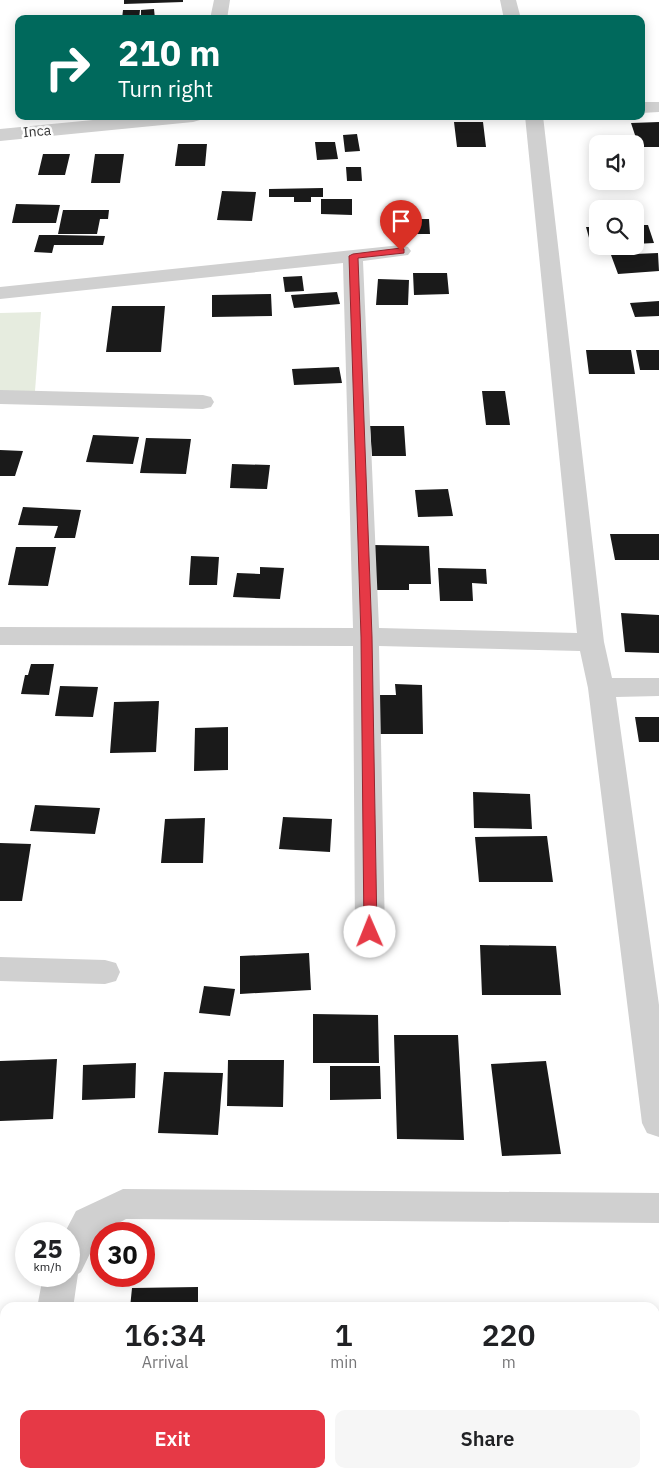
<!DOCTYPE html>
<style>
:root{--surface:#fff;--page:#f6f6f6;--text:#202124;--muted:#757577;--accent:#e63946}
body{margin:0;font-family:"IBM Plex Sans",sans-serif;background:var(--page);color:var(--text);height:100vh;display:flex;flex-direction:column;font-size:19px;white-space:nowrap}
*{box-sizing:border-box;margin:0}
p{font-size:16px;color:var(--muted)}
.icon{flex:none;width:28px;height:28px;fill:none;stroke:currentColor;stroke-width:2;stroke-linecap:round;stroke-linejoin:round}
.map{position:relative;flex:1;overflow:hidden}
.sheet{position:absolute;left:0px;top:1302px;width:660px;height:176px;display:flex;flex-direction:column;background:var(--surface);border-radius:15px 15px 0 0;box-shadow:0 2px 12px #0003}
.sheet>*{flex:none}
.banner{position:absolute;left:15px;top:15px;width:630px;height:105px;border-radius:10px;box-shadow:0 2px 12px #0003;background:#00695c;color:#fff;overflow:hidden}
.buttons{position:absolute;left:589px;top:135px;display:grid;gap:10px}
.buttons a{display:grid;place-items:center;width:55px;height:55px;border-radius:10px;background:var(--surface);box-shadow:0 2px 12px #0003;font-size:25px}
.speed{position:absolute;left:15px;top:1222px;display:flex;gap:10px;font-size:25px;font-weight:700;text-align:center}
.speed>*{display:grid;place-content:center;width:65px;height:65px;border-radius:50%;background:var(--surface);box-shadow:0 2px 12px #0003;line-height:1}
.speed small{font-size:12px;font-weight:400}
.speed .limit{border:8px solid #d22;background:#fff;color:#111}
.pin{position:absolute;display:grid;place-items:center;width:42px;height:42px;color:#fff;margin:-51px -21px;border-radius:50% 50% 50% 0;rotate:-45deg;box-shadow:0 0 5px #0007}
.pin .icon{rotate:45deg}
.me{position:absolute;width:55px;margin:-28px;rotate:359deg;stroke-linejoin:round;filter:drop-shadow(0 0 4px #0008)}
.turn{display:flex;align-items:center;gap:18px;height:105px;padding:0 20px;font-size:22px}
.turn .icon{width:65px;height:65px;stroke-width:2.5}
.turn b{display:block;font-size:35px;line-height:42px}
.eta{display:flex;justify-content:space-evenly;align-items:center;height:85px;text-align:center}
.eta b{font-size:30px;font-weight:600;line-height:35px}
.button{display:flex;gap:10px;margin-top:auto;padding:10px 20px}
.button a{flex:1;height:58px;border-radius:10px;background:var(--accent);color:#fff;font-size:20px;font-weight:600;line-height:58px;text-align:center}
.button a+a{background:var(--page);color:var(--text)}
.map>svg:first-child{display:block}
.green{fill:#e6ecdf}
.building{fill:#1a1a1a}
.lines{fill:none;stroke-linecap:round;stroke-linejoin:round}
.minor{fill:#d0d0d0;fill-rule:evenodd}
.route{fill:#e63946;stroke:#96252e}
.labels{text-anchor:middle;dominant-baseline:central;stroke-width:5;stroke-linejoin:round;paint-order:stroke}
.far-street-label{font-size:14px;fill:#333;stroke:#fff}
</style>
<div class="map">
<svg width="659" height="1478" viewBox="0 0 659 1478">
<rect width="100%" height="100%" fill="#fff"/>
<path class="green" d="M41 312 35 391 0 393V313Z"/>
<path class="building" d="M124 0H183V2L124 4Z
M154 9 155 19H141V10Z
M123 10H140L139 19H122Z
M454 122H483L486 147H457Z
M659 122V147H639L631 123Z
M357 134 360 151 345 152 343 135Z
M315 142H335L338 159 317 160Z
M178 144H207L205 166H175Z
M43 154H70L65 175H38Z
M95 154H124L120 183H91Z
M346 167H361L362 181H347Z
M323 188V197H311V202H294V197H269V189Z
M222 191 256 192 252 221 217 220Z
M321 199H352V215L321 214Z
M16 204 60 205 56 223H12Z
M63 210H109L108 219H100L97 234H58Z
M412 219H429L430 234H414Z
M635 225H648L654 243 635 244Z
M586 227H598V245H591Z
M39 235H57L105 236 103 245H54L52 253 34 252Z
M658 253 659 271 618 274 611 255Z
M413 273H447L449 294 414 295Z
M302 276 304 291 285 292 283 277Z
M378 279 409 280 408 305H376Z
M337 292 340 304 294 308 291 295Z
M271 294 272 316 212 317V295Z
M659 301V316L635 317 630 303Z
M112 306H165L161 352H106Z
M586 350H631L635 374H589Z
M636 350H659V370H640Z
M339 367 342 383 294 385 292 369Z
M482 391H505L510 425H486Z
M370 426H404L406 456H372Z
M93 435 139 437 133 464 86 462Z
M146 438 191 439 186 474 140 473Z
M0 450 23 451 15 476H0Z
M232 464 270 465 267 489 230 488Z
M448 489 453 516 418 517 415 490Z
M23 507 81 510 75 538H54L58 526 18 525Z
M610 534H659V560H615Z
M373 545 429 546 431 584H409V590H374Z
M16 547H56L48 586 8 585Z
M191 556 219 557 217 585H189Z
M260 567 284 568 280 599 233 597 237 573 260 574Z
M438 568 486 569 487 584 472 583 473 601H440Z
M621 613 659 615V653L625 652Z
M31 664H54L49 695 21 694 25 675H28Z
M395 684 422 685 423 734H377V695H396Z
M60 686 98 687 93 717 55 716Z
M159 701 156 752 110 753 114 702Z
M635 717H659V742H639Z
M228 727V770L194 771 195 728Z
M473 792 530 794 532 829 474 828Z
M35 805 100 808 95 834 30 831Z
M283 817 332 819 330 852 279 849Z
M205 818 203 863H161L165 819Z
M547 836 553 882H479L475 837Z
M0 843 31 844 22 901H0Z
M480 945 556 946 561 995H482Z
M309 953 311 990 240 994V956Z
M204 986 235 989 230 1016 199 1013Z
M313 1014 378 1015 379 1063H313Z
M394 1035H458L464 1140 397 1139Z
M57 1059 53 1119 0 1121V1061Z
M228 1060H284L283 1107 227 1106Z
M546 1061 561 1154 502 1156 491 1064Z
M136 1063 135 1098 82 1100 83 1065Z
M330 1066H380L381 1099 330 1100Z
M164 1072 223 1073 218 1135 158 1133Z
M198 1287V1308H130L132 1288Z
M114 1474H129L149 1478H113Z"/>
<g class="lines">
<path class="minor" d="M214 0H230L227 19H210Z
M500 0H516L521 19H504Z
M641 102H659V112L641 113Z
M134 116H202L200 120 193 122 0 141V129Z
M525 116H543L604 642 612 678H659V696L616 697 659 1005V1137L647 1133 642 1123 588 688 580 651 379 646 385 932 381 940 370 944 359 940 355 932 353 646 0 645V627L353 628 343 263 0 299V287L401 245 408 247 411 251 408 255 363 261 379 628 577 633Z
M0 390 203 395 211 397 214 402 211 407 203 409 0 404Z
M0 957 105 960 116 963 120 972 116 981 105 984 0 981Z
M123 1189 659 1193V1223L126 1219 100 1233 81 1272 78 1274 73 1308H37L43 1276H69V1234H64L76 1211Z
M5 1460V1474H37L35 1478H0V1468Z"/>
</g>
<path class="route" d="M401 248 404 249V253L358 258 372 637 377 932 370 937 364 932 361 637 349 256 353 254Z"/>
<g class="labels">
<g class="far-street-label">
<text transform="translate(37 131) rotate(-5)">Inca</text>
</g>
</g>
</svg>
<div class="buttons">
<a><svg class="icon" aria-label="sound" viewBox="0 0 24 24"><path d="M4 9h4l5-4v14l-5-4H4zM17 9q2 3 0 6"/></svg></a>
<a><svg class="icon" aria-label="search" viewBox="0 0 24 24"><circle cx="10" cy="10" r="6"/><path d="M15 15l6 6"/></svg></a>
</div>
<div class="speed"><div>25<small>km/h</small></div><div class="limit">30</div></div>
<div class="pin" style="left:401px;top:251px;background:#d93025"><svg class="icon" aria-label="arrive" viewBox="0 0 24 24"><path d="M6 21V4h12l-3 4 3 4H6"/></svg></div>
<svg class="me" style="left:370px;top:932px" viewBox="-20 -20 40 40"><circle r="19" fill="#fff"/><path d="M0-13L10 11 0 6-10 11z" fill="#e63946"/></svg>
<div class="banner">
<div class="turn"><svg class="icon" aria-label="right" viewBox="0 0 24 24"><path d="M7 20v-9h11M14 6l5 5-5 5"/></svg><div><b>210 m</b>Turn right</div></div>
</div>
<section class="sheet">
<div class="eta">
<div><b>16:34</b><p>Arrival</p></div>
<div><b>1</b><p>min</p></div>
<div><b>220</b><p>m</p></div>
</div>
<div class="button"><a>Exit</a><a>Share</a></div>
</section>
</div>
